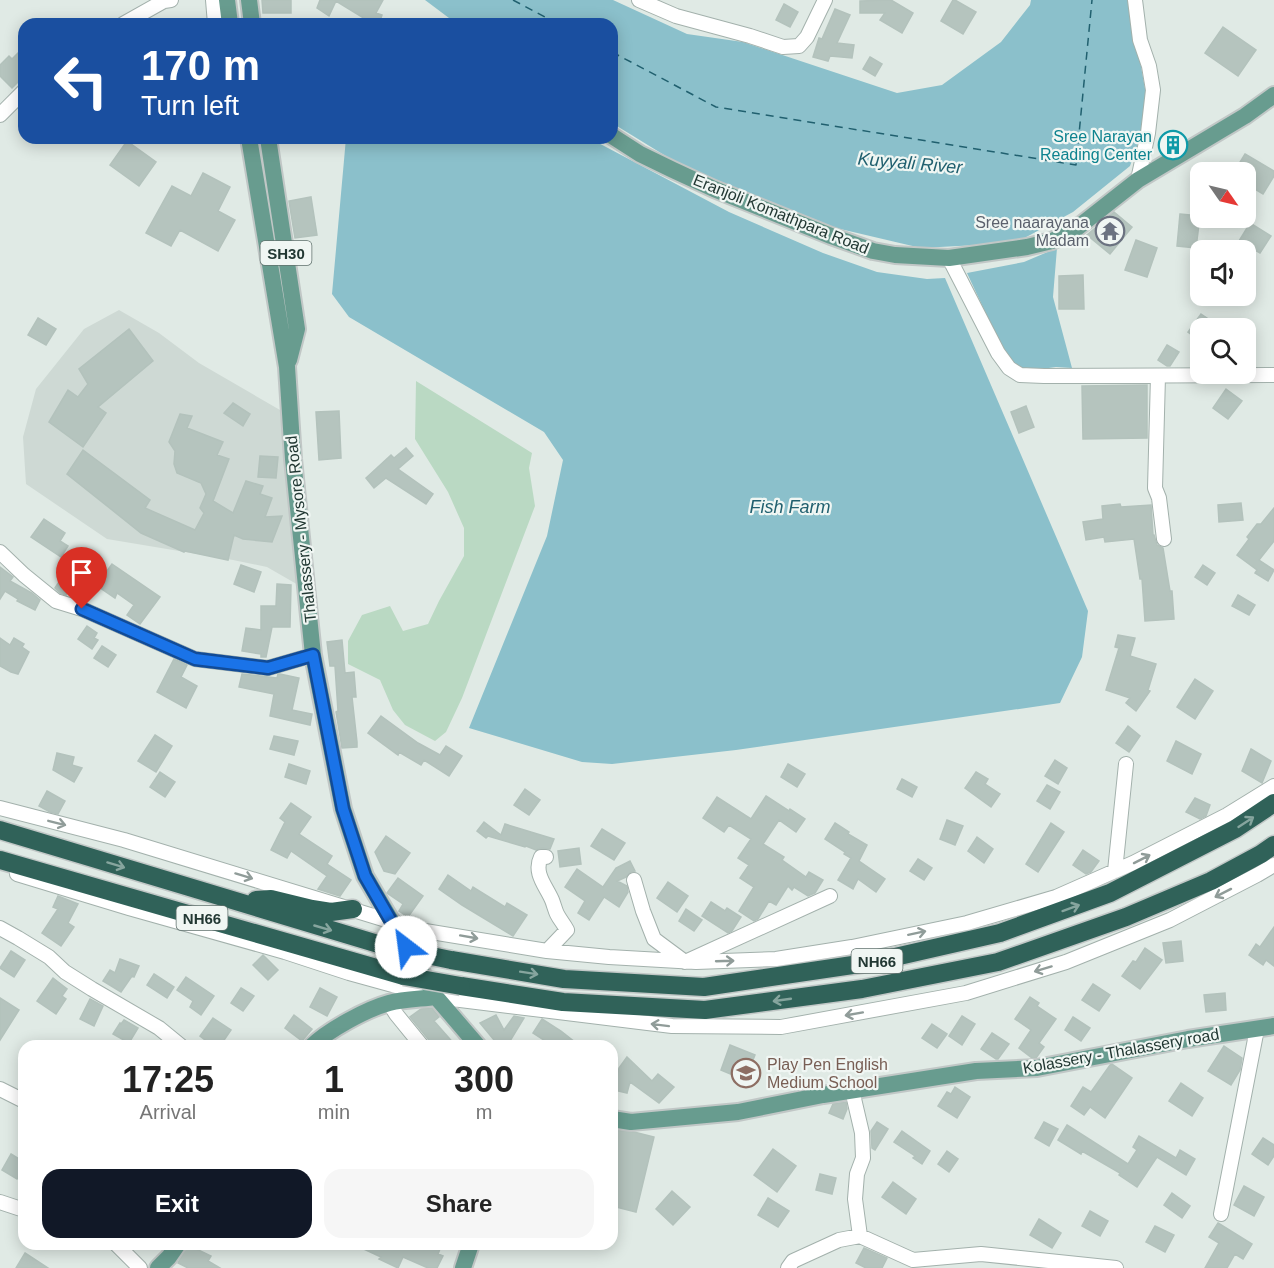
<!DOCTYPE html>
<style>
:root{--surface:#fff;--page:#f6f6f6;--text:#222;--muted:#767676;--accent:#111827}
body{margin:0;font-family:Arial,sans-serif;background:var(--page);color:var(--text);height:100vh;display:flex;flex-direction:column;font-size:22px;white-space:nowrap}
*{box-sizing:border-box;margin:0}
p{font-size:20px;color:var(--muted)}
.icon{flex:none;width:33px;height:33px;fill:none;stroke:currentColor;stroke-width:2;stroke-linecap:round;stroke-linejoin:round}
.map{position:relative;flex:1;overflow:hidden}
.panel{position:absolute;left:18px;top:1040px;width:600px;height:210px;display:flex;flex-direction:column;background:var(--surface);border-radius:18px;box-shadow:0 3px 15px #0003}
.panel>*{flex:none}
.top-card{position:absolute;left:18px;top:18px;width:600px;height:126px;border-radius:18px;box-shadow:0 3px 15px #0003;background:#1a4fa0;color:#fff;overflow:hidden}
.needle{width:39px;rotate:124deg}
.fabs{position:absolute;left:1190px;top:162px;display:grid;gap:12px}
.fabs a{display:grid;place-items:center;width:66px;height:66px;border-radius:12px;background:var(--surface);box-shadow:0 3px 15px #0003;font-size:30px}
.pin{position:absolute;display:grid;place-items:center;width:51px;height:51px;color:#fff;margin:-62px -26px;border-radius:50% 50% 50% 0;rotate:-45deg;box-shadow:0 0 6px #0007}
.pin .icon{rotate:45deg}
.me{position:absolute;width:66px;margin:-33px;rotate:330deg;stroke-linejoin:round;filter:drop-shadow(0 0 4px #0008)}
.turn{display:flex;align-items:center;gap:21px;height:126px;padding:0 24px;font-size:27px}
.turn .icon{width:78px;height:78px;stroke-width:2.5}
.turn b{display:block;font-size:42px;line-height:51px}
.eta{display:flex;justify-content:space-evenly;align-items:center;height:102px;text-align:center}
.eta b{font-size:36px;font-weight:800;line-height:42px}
.action{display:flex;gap:12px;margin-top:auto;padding:12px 24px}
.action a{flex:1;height:69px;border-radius:18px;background:var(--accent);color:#fff;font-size:24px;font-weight:800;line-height:69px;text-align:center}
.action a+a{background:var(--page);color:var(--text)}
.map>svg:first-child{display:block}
.built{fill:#ced9d4}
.green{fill:#bad9c3}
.water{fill:#8bc0cb}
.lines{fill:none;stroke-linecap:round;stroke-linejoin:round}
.ferry{stroke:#21606f;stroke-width:1.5;stroke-dasharray:8 6;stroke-linecap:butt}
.building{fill:#b5c4be;stroke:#b3c2bc;stroke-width:1.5}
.minor-casing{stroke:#a3b1ac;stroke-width:16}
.major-casing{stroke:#c1c7c6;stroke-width:20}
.highway-casing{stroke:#c1c7c6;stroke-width:21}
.minor{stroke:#fff;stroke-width:14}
.major{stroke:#689c8f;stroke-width:16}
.highway{stroke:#306259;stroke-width:18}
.highway-bridge-casing{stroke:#c1c7c6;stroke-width:21;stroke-linecap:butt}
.highway-bridge{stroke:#306259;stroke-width:18}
.oneway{stroke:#86a59e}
.oneway2{stroke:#909c99}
.route-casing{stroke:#114b97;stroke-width:15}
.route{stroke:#1a73e8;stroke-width:10}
.labels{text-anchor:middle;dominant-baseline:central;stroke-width:4.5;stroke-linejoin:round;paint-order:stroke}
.shield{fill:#f0f6f3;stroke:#60716d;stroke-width:1.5}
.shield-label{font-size:15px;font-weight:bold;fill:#223833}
.culture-label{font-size:16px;fill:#0d838f;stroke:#f0f6f3;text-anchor:end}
.street-label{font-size:16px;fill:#223833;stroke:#f0f6f3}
.worship-label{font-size:16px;fill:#5b616d;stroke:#f0f6f3;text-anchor:end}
.education-label{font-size:16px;fill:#785e54;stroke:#f0f6f3;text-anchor:start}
.water-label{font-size:18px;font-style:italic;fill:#21606f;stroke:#f0f6f3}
</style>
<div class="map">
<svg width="1274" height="1268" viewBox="0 0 1274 1268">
<rect width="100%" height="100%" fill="#e0eae5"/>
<path class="built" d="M119 310 159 333 199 363 280 410 300 586 267 567 233 560 107 539 26 484 23 437 36 389 84 329Z"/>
<path class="green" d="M416 381 532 453 529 468 535 506 462 698 446 732 435 741 405 725 393 710 380 680 348 664V641L362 615 390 606 403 631 428 624 439 601 464 556V528L448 492 415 439Z"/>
<path class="water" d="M425 0H613L687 34 743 42 897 93 942 85 1001 42 1030 5 1031 0H1129L1146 94 1142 133 1130 166 1073 212 1015 243 921 248 819 224 695 174 612 123V24H457Z
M346 138H589L729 212 823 253 877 272 927 279 945 278 1088 611 1082 657 1060 703 736 750 612 764 582 762 469 728 547 536 563 460 544 432 349 317 332 294Z
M1057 248 1053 297 1072 368 1056 367 1034 370 1013 366 995 333 967 273 1024 262Z"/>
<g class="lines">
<path class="ferry" d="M513 0 558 24
M612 52 716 107 1076 165 1092 0"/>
</g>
<path class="building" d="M262 0H291V13H263Z
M320 0H383L376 13 382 15 379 24H366L367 20 336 1 329 16 317 8Z
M891 0 913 13 902 33 880 20 885 13H860V1Z
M953 0H955L976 12 963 34 941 21Z
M784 4 798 12 790 27 776 20Z
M835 9 850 15 837 43 854 45 852 58 830 56 828 61 813 57 819 38 822 39Z
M1223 27 1256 50 1238 76 1205 53Z
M24 47V76L12 88 0 76V65L9 56 12 59Z
M870 57 882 64 875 76 863 69Z
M127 141 156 162 139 186 110 165Z
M1245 154 1274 171V176L1263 194 1245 183V172H1234Z
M203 173 230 187 218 211 235 220 218 251 180 230 171 246 146 233 172 186 191 196Z
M311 197 317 235 295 238 289 201Z
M1114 212 1132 227 1110 254 1087 235Z
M1180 214 1200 216 1196 248 1177 246Z
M1250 223 1271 236 1260 253 1239 241Z
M1136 240 1157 248 1147 277 1125 270Z
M1083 275 1084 309H1059V276Z
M1201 314 1222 328H1200V341L1188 332Z
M38 318 56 329 46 345 28 335Z
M129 329 153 361 98 407 106 413 83 447 49 422 68 390 78 397 88 384 79 369Z
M1167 345 1179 352 1170 366H1167L1158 360Z
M1147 385V438L1083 439 1082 386Z
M1226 389 1242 401 1228 419 1213 408Z
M233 403 250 414 243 426 224 413Z
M1026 406 1034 427 1019 433 1011 412Z
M339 411 341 458 319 460 316 412Z
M180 414 192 416 187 428 223 442 217 455 229 459 213 501 233 513 246 481 263 486 260 494 272 498 265 517 282 516 272 542 243 539 234 535 228 560 185 551 184 552 141 533 67 474 83 450 150 500 145 508 195 530 204 513 200 508 206 494 201 483 177 473 174 464 175 451 169 442Z
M406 448 413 456 398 469 433 494 426 504 386 478 374 488 366 478 391 455 394 458Z
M260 456 278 457 276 478 258 477Z
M1241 503 1243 520 1219 522 1218 505Z
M1120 504 1121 507 1151 505 1153 535H1154L1157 545 1163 548 1170 591H1172L1174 619 1145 621 1142 579H1140L1134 539 1105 542 1104 537 1086 540 1083 522 1103 519 1102 506Z
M1274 508V541L1259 560 1274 570 1268 581 1255 573 1257 570 1237 555 1249 539 1247 537 1257 524H1261Z
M44 519 65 533 60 541 68 546 61 557 31 537Z
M72 562 92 576 78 596 69 590 66 595 60 593 55 588Z
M112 564 160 597 140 624 127 615 134 605 117 593 115 598 93 583 102 568 107 571Z
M241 565 261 572 254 592 234 584Z
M1203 565 1215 573 1207 585 1195 577Z
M0 567 13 577 10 581 32 593 40 600 35 610 17 601 18 599 5 591 0 599Z
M277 584 291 585 290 627H272L266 657H261V654L242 651 246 628 261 630V606H276Z
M1238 595 1255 605 1249 615 1232 606Z
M87 626 97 633 94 638 98 640 92 649 78 639Z
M1118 635 1135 638 1130 656 1156 664 1148 690 1150 691 1136 711 1126 703 1130 698 1106 690 1119 648 1115 647Z
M0 638 10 645 14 638 24 644 22 647 29 652 18 674 11 672 0 666Z
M342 640 345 673 354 672 356 697H352L357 742V747L342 748 336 712 338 711 335 666H330L327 642Z
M102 646 116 655 108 667 94 658Z
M174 659 187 665 181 677 197 686 186 708 157 692Z
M242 674 277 678 278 674H280L299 678 292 710 312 714 310 725 270 716 274 694 239 687Z
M1195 679 1213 691 1195 719 1177 707Z
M381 716 418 743 440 755 446 746 462 756 449 776 424 760 421 765 399 752 398 755 368 733Z
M1128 726 1140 736 1129 752 1116 743Z
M155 735 172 746 156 772 138 761Z
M274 736 298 741 294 755 270 749Z
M1176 741 1201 754 1192 774 1167 761Z
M1251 749 1271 761 1262 783 1242 771Z
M57 753 74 757 72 765 82 768 74 782 53 770Z
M1055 760 1067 768 1058 784 1045 776Z
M289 764 310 771 306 784 285 777Z
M788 764 805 774 797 787 781 777Z
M160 772 175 782 165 797 150 787Z
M976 772 988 779 985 784 1000 794 991 807 965 788Z
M902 779 917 787 912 797 897 789Z
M1047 785 1060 792 1050 809 1037 801Z
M525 789 540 800 529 815 514 805Z
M47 791 65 801 58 814 50 812 39 806Z
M766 796 789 811 790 809 805 819 796 832 779 820 763 844 784 857 782 860 806 877 809 872 823 880 815 893 808 896 794 887 792 890 788 886 776 905 769 901 758 919 754 921 739 911 754 887 740 878 749 865 738 858 751 839 729 825 724 832 703 818 717 797 751 819Z
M1195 798 1210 805 1206 816 1200 819 1186 812Z
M291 803 311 817 299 834 332 856 327 864 351 880 340 896 318 889 327 876 291 851 287 858 271 850 285 822 280 818Z
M947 820 963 826 955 845 940 839Z
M484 822 501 835 505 824 554 839 550 849 541 848 536 850 526 846 525 847 488 836 486 838 477 831Z
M835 823 849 832 848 834 867 845 859 861 885 879 876 892 858 879 853 889 838 880 851 858 844 854 845 852 825 839Z
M1051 823 1064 832 1038 872 1026 864Z
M602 829 625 843 614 860 591 846Z
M386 836 410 853 395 874 384 871 375 852Z
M977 837 993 849 984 863 968 851Z
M579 848 581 864 560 867 558 851Z
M1083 850 1099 861 1091 872 1086 874 1073 865Z
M918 859 932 868 924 880 910 871Z
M630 861 635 871 631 872 626 877 617 881 627 886 628 892 619 907 604 897 589 920 578 913 585 901 565 887 577 869 603 887 616 868Z
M448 875 471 891 473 887 505 907 507 903 527 915 513 936 462 905 439 889Z
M398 878 423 896 408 917 399 911 403 904 387 893Z
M668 882 688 896 677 912 657 898Z
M58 896 78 904 68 923 74 927 61 946 42 933 58 909 53 907Z
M711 902 725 911 727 908 741 917 732 931 728 933 702 916Z
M686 909 702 920 694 931 679 921Z
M1274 927V966L1266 960 1263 965 1249 955 1256 944 1260 947Z
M1181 941 1183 961 1166 963 1163 943Z
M1145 948 1162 960 1140 989 1122 976 1133 961 1136 962Z
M11 951 25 960 14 977 0 968Z
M263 955 278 970 268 980 253 965Z
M120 959 139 966 134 977 132 976 121 992 103 981 110 970 115 973Z
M154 974 174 987 167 998 147 985Z
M186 977 214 996 201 1015 190 1007 193 1001 177 990Z
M53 978 67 989 62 996 66 999 56 1014 37 1001Z
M1093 984 1110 995 1099 1011 1082 1000Z
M241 988 254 996 243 1011 231 1003Z
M320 988 337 997 327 1016 310 1007Z
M1225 993 1226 1010 1206 1012 1204 995Z
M1030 997 1039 1003 1037 1006 1056 1019 1039 1043 1044 1047 1036 1058H1032L1019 1048 1031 1030 1015 1019Z
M0 998 19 1010 0 1040Z
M90 999 103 1006 94 1026 80 1019Z
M432 1008 439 1017 434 1021 456 1046H431L429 1040 410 1017 421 1009Z
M294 1015 312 1029 302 1041 285 1028Z
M496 1015 504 1030 514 1016 524 1018 507 1046H499L480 1023Z
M962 1016 975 1024 962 1045 949 1036Z
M1073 1017 1090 1028 1081 1041 1065 1030Z
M213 1018 231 1030 220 1046H213L200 1036Z
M542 1019 561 1031 580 1046H553L533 1033Z
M124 1020 138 1028 129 1043 113 1034 120 1023 121 1024Z
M932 1024 947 1034 937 1048 922 1038Z
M992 1033 1009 1044 998 1059H996L981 1049Z
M730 1045 755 1055 745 1080 721 1070Z
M1224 1046 1242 1058 1240 1070 1231 1085 1208 1071Z
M627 1057 652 1081 658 1074 674 1087 659 1103 630 1082 627 1093 614 1090 619 1068Z
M1112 1064 1132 1078 1105 1118 1090 1107 1084 1115 1071 1106 1083 1087 1091 1092 1110 1065Z
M1181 1083 1203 1098 1192 1116 1169 1101Z
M955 1087 970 1097 957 1118 938 1106 947 1092 951 1094Z
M846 1102 847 1109 843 1119 829 1113 833 1104Z
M877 1122 888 1129 875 1150 872 1148 871 1131Z
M1044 1122 1058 1129 1049 1146 1035 1138Z
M1067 1125 1128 1164 1137 1150 1133 1147 1139 1136 1176 1158 1180 1150 1195 1159 1186 1175 1157 1157 1137 1187 1119 1175 1120 1173 1082 1151 1081 1154 1058 1140Z
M612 1130 634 1132 654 1137 636 1212 612 1206Z
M902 1131 930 1151 922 1164 913 1158 915 1156 894 1142Z
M1263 1138 1274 1145V1156L1268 1165 1252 1154Z
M773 1149 796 1166 777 1192 754 1175Z
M947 1151 958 1159 949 1172 938 1164Z
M11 1154 24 1162V1167L17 1179 2 1170Z
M820 1174 836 1178 832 1194 816 1190Z
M893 1182 916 1199 906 1214 882 1197Z
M1244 1186 1264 1197 1254 1216 1234 1205Z
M672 1191 690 1207 673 1225 656 1209Z
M1172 1193 1190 1206 1182 1218 1164 1205Z
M768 1198 789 1211 778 1227 758 1215Z
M1090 1211 1108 1221 1100 1236 1082 1226Z
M1039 1219 1061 1233 1052 1248 1030 1235Z
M1218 1223 1252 1244 1243 1259 1235 1254 1227 1268H1205L1219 1243 1209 1237Z
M1155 1226 1174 1235 1165 1252 1146 1242Z
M353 1244H442L438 1254 443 1256 437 1268H428L403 1257 398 1268 379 1259 381 1257Z
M188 1245 211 1256 208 1261 220 1268H188L178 1263Z
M864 1248 887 1258 882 1268H866L856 1263Z
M25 1253 48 1268H16Z"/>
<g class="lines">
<g class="minor-casing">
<path id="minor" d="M213 0 215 24
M639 0 676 16 750 36 783 47 799 46 807 37 825 0
M1135 0 1140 40 1149 66 1153 90 1148 133 1138 180
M123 24 164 1 171 0
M0 115 24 91
M949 258 998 353 1009 368 1020 375 1044 376 1274 375
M1158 376 1155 488 1159 498 1164 539
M0 552 24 575 56 601 82 609 195 659 268 668 313 655
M0 808 124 840 419 930 547 951 609 957 696 962 776 959 852 947 967 923 1056 897 1133 863 1227 815 1274 786
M546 857H541C533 873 546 886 552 900 554 905 555 910 557 914 560 920 564 924 567 930L547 951
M1115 871 1126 764
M17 874 129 908 285 952 349 973 436 997 672 1026 781 1027 966 993 1066 962 1170 920 1257 875 1274 865
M634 880 643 911 654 939 685 962 830 896
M0 928 18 938 49 957 65 972 92 989 159 1028 181 1046
M389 1003 396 1014 422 1046
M0 1089 24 1101
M852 1090 862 1133 863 1158 857 1174 855 1199 860 1236
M0 1202 24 1210
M1221 1214 1257 1029
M116 1244 140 1268
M788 1268 793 1261 839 1240 860 1236 913 1260 981 1254 1116 1268"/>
</g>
<g class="major-casing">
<path id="major" d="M227 0 230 24
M249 0 252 24
M612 136 640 154 673 170 714 189 831 236 873 251 895 255 949 258 1027 247 1052 241 1077 228 1138 180 1245 116 1274 95
M249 138 287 367 293 459 313 655 343 809 365 876 436 997 478 1046
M268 138 297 329 289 360
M312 1046C328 1030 367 1009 389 1003 404 999 421 999 436 997
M612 1119 631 1122 738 1112 823 1095 976 1071 1037 1068 1188 1039 1274 1026
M158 1268 169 1257 178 1244
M463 1268 471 1244"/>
</g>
<g class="highway-casing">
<path id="highway" d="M0 830 388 947
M0 860 404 976
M256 900 271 899 312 909 331 912 353 909
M451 960 564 979 704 987 873 962 1000 933 1110 893 1235 829 1274 803
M461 986 563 1002 705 1010 862 989 998 962 1126 917 1211 881 1261 854 1274 845"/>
</g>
<use href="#minor" class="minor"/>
<use href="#major" class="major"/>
<use href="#highway" class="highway"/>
<g class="highway-bridge-casing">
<path id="highway-bridge" d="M388 947 451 960
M404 976 461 986"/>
</g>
<use href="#highway-bridge" class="highway-bridge"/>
</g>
<defs><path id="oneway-shaft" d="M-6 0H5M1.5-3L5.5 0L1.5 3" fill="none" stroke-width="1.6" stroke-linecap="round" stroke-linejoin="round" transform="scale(1.5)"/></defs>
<g class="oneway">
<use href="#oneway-shaft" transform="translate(1246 822) rotate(-33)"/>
<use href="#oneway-shaft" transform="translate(116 865) rotate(17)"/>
<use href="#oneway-shaft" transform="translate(1071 908) rotate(-20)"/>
<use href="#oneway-shaft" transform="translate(323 928) rotate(16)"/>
<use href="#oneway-shaft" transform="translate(529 973) rotate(9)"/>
<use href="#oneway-shaft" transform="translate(782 1000) rotate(172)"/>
</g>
<g class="oneway2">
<use href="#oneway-shaft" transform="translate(57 823) rotate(14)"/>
<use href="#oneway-shaft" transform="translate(1142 859) rotate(-27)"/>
<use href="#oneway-shaft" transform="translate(244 876) rotate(17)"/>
<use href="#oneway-shaft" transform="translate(1223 893) rotate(153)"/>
<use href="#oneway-shaft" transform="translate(917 933) rotate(-12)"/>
<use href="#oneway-shaft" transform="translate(469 937) rotate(10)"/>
<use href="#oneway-shaft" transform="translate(725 961) rotate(-2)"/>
<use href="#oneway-shaft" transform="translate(1043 969) rotate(163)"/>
<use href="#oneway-shaft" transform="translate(854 1014) rotate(170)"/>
<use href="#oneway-shaft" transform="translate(660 1025) rotate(-173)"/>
</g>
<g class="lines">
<g class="route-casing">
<path id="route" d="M82 609 195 659 268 668 313 655 343 809 365 876 406 947"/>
</g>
<use href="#route" class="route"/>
</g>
<defs>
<g id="building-ring" transform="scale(1.5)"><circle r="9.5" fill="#f0f6f3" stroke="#0f9aa8" stroke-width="1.5"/><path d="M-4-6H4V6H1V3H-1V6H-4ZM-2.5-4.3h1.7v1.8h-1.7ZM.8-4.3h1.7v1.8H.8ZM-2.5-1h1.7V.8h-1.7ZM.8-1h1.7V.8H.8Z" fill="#0f9aa8"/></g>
<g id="temple-ring" transform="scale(1.5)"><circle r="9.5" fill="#f0f6f3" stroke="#6b7280" stroke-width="1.5"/><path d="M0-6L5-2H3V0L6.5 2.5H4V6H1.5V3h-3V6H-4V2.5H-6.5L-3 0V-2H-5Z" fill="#6b7280"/></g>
<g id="school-ring" transform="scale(1.5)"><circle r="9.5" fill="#f0f6f3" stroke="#8d6e63" stroke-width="1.5"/><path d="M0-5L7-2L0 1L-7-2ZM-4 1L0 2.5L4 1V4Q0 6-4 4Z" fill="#8d6e63"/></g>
</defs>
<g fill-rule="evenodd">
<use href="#building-ring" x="1173" y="145"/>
<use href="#temple-ring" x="1110" y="231"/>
<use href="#school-ring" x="746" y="1073"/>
</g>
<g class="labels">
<g class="shield">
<rect x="260.5" y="241" width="51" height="24" rx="4.5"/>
<rect x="176.5" y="906" width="51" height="24" rx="4.5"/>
<rect x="851.5" y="949" width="51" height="24" rx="4.5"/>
</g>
<g class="shield-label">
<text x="286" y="253">SH30</text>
<text x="202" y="918">NH66</text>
<text x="877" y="961">NH66</text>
</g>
<g class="culture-label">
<text x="1152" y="136">Sree Narayan<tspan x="1152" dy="18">Reading Center</tspan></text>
</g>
<g class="street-label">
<text transform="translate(781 214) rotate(22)">Eranjoli Komathpara Road</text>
<text transform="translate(301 529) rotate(-96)">Thalassery - Mysore Road</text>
<text transform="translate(1121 1051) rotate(-10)">Kolassery - Thalassery road</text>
</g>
<g class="worship-label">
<text x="1089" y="222">Sree naarayana<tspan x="1089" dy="18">Madam</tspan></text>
</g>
<g class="education-label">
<text x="767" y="1064">Play Pen English<tspan x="767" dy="18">Medium School</tspan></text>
</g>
<g class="water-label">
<text transform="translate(910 163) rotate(5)">Kuyyali River</text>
<text x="790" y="507">Fish Farm</text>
</g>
</g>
</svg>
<div class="fabs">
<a><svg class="needle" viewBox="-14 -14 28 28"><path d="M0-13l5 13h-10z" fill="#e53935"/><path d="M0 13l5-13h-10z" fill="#767676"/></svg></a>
<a><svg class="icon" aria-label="sound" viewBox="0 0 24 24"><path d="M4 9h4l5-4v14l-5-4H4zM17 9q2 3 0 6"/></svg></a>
<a><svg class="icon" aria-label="search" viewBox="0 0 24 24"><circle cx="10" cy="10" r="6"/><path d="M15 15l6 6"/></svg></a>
</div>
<div class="pin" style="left:82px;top:609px;background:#d93025"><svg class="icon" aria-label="arrive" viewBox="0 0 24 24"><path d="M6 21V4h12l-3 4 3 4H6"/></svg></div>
<svg class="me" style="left:406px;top:947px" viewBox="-20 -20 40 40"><circle r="19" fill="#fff"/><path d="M0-13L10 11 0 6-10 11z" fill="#1a73e8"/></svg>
<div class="top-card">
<div class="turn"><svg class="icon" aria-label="left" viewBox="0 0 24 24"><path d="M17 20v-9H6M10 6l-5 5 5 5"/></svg><div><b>170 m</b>Turn left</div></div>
</div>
<section class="panel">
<div class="eta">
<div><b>17:25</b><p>Arrival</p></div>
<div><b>1</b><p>min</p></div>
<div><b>300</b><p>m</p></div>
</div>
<div class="action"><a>Exit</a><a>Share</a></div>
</section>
</div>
